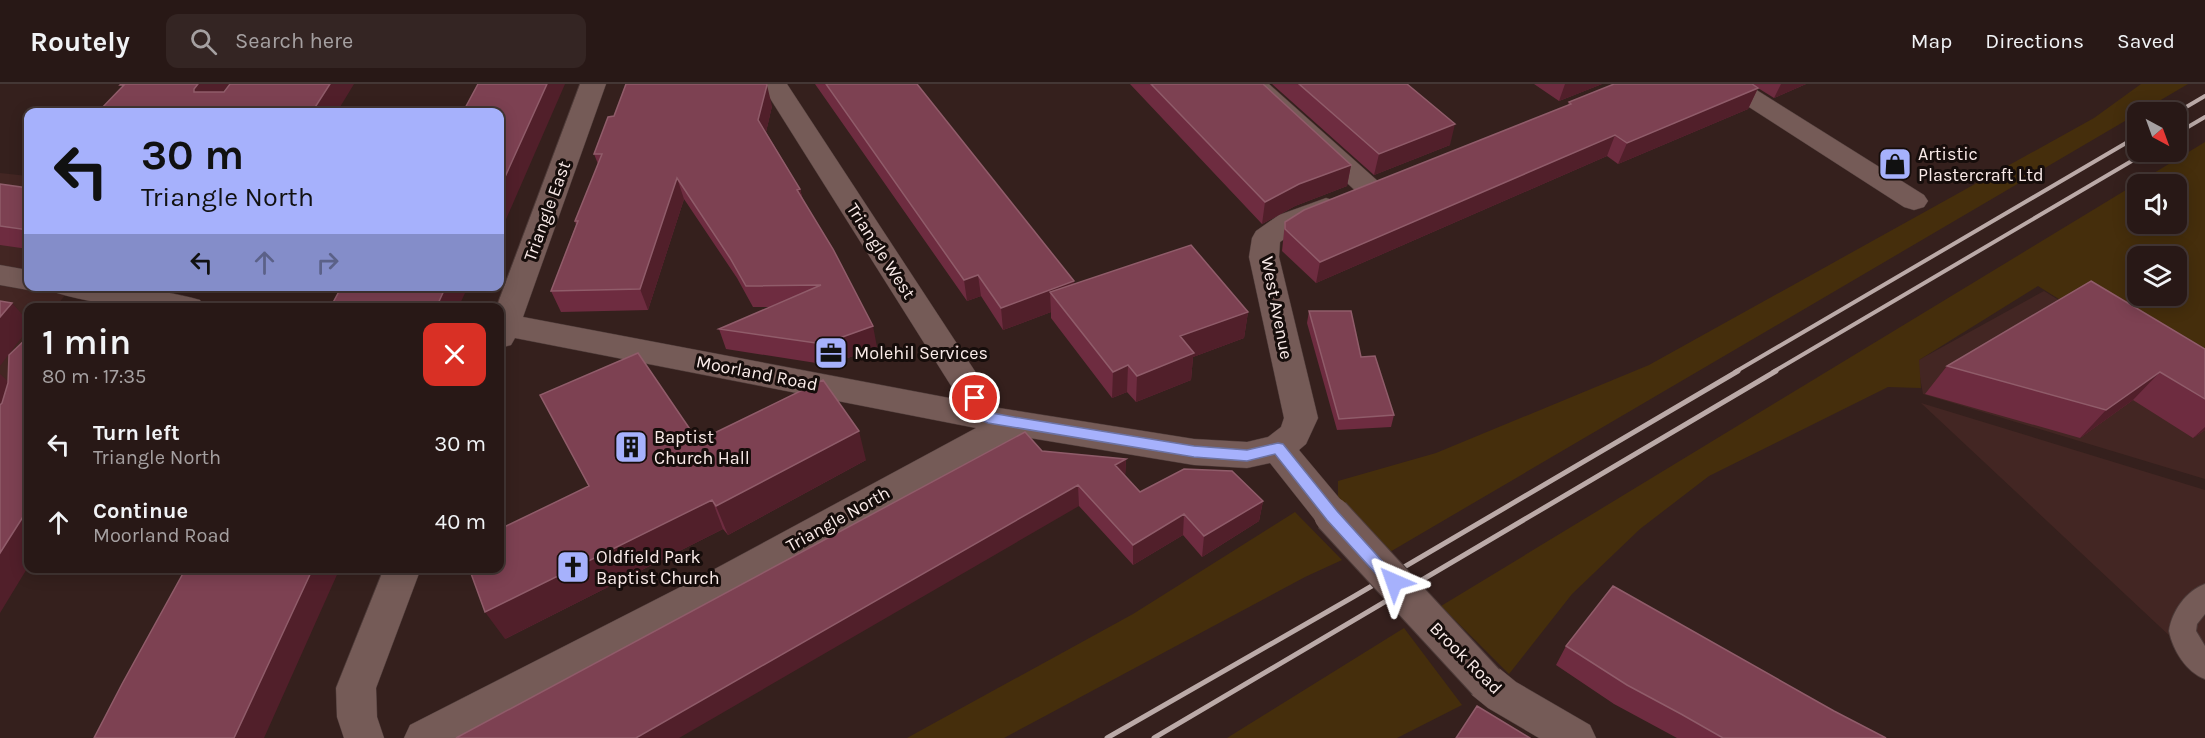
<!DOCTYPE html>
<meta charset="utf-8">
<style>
:root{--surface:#281816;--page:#342523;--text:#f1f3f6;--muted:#a5a0a1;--line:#443735}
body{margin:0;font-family:Karla,sans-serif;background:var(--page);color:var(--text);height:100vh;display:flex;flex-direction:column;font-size:22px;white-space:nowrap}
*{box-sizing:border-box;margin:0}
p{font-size:20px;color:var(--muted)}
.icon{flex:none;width:33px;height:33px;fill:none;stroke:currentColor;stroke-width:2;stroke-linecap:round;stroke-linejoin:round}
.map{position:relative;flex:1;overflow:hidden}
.sheet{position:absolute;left:24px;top:219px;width:480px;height:270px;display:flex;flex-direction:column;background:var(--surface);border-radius:12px;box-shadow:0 3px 15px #0003,0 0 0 2px var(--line)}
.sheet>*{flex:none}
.guide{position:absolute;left:24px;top:24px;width:480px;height:183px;border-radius:12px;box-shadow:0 3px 15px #0003,0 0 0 2px var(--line);background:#a6b1fc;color:#111;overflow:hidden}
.needle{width:39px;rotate:139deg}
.tools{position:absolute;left:2127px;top:18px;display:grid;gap:12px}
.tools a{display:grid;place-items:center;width:60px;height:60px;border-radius:12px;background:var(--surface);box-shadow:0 3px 15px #0003,0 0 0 2px var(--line);font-size:30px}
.pin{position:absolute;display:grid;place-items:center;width:51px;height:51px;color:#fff;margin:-26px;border:3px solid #fff;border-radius:50%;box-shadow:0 2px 6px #0007}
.me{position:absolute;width:66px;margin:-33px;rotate:317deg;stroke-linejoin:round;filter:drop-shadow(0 0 4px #0008)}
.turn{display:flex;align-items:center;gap:21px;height:126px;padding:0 18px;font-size:27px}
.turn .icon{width:78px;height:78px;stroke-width:2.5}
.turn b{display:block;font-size:42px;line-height:51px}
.lanes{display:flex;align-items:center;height:57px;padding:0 18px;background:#0003;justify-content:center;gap:30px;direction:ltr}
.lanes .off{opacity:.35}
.round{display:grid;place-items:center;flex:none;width:63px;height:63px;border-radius:12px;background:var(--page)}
.summary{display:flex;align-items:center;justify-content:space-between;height:102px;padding:0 18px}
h1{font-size:36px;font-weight:600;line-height:45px}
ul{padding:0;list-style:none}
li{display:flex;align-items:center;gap:18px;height:78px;padding:0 18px}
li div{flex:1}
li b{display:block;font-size:22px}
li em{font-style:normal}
header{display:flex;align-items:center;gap:36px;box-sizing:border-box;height:84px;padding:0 30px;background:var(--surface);border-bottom:2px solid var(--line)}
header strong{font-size:28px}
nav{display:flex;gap:33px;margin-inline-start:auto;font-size:21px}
.search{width:420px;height:54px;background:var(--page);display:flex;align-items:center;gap:15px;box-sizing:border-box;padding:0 21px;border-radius:12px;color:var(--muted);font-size:22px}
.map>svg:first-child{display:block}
.built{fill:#432623}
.green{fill:#452e0c;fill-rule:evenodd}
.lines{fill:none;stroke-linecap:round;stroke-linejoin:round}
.service-casing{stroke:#4d3b39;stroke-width:2}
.minor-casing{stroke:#4d3b39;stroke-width:1}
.service{fill:#755b57;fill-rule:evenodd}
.minor{fill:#755b57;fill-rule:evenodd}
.rail-far1{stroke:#bbaaa8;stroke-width:4}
.rail{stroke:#bbaaa8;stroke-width:5}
.minor-bridge-casing{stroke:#4d3b39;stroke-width:38;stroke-linecap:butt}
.minor-bridge{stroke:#755b57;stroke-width:36}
.wall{fill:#6e2c40}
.shaded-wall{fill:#511f2a}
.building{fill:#7d4152;stroke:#905c6a;stroke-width:1.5}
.route{fill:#a6b1fc;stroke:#6c73a4;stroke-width:1.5}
.labels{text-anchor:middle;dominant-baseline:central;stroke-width:6;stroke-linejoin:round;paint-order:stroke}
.poi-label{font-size:18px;fill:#faebe9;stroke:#160d0b;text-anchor:start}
.street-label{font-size:18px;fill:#faebe9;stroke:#160d0b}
</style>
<header>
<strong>Routely</strong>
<div class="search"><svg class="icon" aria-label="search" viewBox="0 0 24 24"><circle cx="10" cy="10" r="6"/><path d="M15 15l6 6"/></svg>Search here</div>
<nav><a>Map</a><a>Directions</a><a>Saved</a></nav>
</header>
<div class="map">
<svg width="2205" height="654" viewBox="0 0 2205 654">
<rect width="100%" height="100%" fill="#35201d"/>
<path class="built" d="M0 89 28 92V202L71 203 56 223 28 224V321L0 316Z
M2044 207 2205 306V395L1923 310 1917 277Z
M1921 319 2205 406V585Z"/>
<path class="green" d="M2141 0H2188L1383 472 1338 419V397L1436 369 1649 281 2094 34Z
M2205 58V306L2038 202 1919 276 1921 304 1888 303 1709 392 1640 445 1572 510 1509 590 1441 522ZM2138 100H2176V140H2138ZM2138 172H2176V212H2138Z
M1295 428 1342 476 1305 493 1004 654H907L1133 530Z
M1404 544 1462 621 1397 654H1227Z"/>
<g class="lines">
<g class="service-casing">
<path id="service" d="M2205 500V530L2197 540 2196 547 2205 562V595C2186 588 2173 566 2169 547 2172 527 2186 507 2205 500Z"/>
</g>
<g class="minor-casing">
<path id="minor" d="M580 0H606L523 233 960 316 761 0H787L999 324 1194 355 1247 358 1268 353 1281 343 1284 334 1249 173 1252 154 1256 147 1279 131 1326 114 1336 117 1340 123 1336 129 1299 145 1280 158 1279 173 1318 334 1306 360 1299 366 1345 421 1350 431 1345 441 1332 445 1319 441 1270 379 1247 384 1194 381 1018 352 724 516 464 654H404L410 641 698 494 976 344 515 254 511 261 500 264V224H496Z
M1241 0H1269L1380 99 1384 105 1380 111 1370 114 1360 111Z
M1717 0H1747L1924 111 1928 117 1924 123 1914 126 1904 123 1721 5Z
M0 181 28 186V202H39L28 206 0 201Z
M53 202C103 202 151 202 200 216L204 224C153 224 108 224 57 209Z
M384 484H421L376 604 377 633 384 654H344L337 633 336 604Z
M1486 580 1500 585 1516 598 1590 641 1596 654H1539L1488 624 1472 611 1466 598 1472 585Z"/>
</g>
<use href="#service" class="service"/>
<use href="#minor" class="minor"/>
<path class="rail-far1" d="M2176 29 2205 12
M2176 50 2205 33
M1735 288 2138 52
M1773 288 2147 68"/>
<path class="rail" d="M1107 654 1353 513 1738 287
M1154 654 1776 287"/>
<g class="minor-bridge-casing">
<path id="minor-bridge" d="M1332 431 1486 598"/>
</g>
<use href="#minor-bridge" class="minor-bridge"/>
</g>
<path class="wall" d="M815 0H917L1074 197V200L1248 228 1244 254 1193 273 1191 296 1136 318 1127 308 1112 314 1051 234V228L1003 246 981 212 967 217Z
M1130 0H1263L1351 81 1347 102 1295 122 1262 140Z
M1272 0H1407L1450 61 1374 91Z
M1534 0H1602L1559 17Z
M1614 0H1806L1774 14 1758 4 1748 25 1618 80 1607 72 1316 199 1282 167 1285 138 1568 21 1569 18Z
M772 22 766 48 800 105 803 116 877 263 829 281 726 265 719 245 770 223H753L737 194 684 115 648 226 561 228 551 207 576 141 575 137 598 80 594 70 614 32Z
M0 100 28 104V165L0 161Z
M342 202H476L473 208 465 209Z
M1309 227 1394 331 1391 343 1337 346 1307 239Z
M2205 265V346L2193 354 2133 316 2080 354 1925 310 1947 282Z
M698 357 866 376 728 451 723 445 505 555Z
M1042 367 1126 375 1125 392 1140 408 1263 417 1259 437 1202 473 1183 451 1133 481 1079 422Z
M1566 562 1834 627 1886 654H1677L1614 620 1556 581Z"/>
<path class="shaded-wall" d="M198 0H229L208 27 194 8V5Z
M330 0H354L337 28H312Z
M547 0H565L500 149V104Z
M1565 0H1602L1559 17Z
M1781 0H1806L1774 14Z
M767 1 772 22 764 57 758 36Z
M1758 4 1748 25 1618 80 1627 59Z
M1455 40 1450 61 1374 91 1379 70Z
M1615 51 1607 72 1316 199 1320 178Z
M1351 81 1347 102 1295 122 1262 140 1265 118 1299 100Z
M677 94 684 115 648 226 640 205Z
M800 105 805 126 797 106Z
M978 191 981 212 967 217 964 196Z
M1074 197V218L1050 208 1051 228 1003 246 1001 224Z
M446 202H461L465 209 458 224H436Z
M470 202H476L473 208Z
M12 219 28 237V245L0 282V233Z
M1248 228 1244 254 1193 273 1191 296 1136 318 1137 292 1180 252Z
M873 242 877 263 829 281 823 260Z
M1128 281 1127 308 1112 314 1113 288Z
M2160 288 2133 316 2080 354 2106 326Z
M0 290 11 300 0 324Z
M2205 343V346L2193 354Z
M859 347 866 376 728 451 716 422Z
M1126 375 1125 395 1115 381Z
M1078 401 1079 422 679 654H636Z
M712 416 723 445 505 555 485 528Z
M1263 417 1259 437 1202 473 1204 452Z
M28 425V483L0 529V469Z
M1184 430 1183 451 1133 481V461Z
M313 484H340L264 654H234Z"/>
<path class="building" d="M121 0H198L194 5V8H224L230 0H330L312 28H98L124 1H120Z
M478 0H547L500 104V28H463Z
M626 0H766L767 1 758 36 800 105 797 106 833 165 873 242 823 260 719 245 821 201 746 202 730 174 677 94 640 205 551 207 578 137H575L602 70H594L608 33 614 32Z
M826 0H917L1074 197 1001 224 978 191 964 196Z
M1151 0H1263L1351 81 1299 100 1265 118Z
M1299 0H1407L1455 40 1379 70Z
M1614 0H1752L1758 4 1627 59 1615 51 1320 178 1285 145V138L1304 126 1571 20 1569 18Z
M0 100 28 104V146L0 142Z
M1191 161 1248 228 1180 252 1194 269 1137 292 1128 281 1113 288 1050 208Z
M2091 197 2205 265V315L2160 288 2106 326 1947 282Z
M342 202H446L436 224H330Z
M0 217 12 219 0 233Z
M1309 227H1351L1361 273 1375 272 1394 331 1339 335Z
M28 253V425L0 469V321L2 319 8 299 9 271Z
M638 269 698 357 823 296 859 347 716 422 712 416 485 528 469 484H500V445L589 402 540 311Z
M1025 348 1042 367 1126 375 1115 381 1140 408 1184 385 1232 387 1263 417 1204 452 1184 430 1133 461 1078 401 636 654H456Z
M186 484H313L234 654H94L122 600Z
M1613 502 1834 627 1886 654H1723L1681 630 1627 601 1566 562Z
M1477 622 1530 654H1456Z"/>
<path class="route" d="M975 309 980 310 992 329 1014 333 1194 362 1247 366 1278 359 1283 360 1337 427 1401 498 1399 503 1394 505 1388 503 1327 436 1275 370 1247 377 1194 373 988 339 983 337 969 314Z"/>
<defs>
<g id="shop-square" transform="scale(1.725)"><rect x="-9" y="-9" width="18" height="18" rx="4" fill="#a6b1fc" stroke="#160d0b"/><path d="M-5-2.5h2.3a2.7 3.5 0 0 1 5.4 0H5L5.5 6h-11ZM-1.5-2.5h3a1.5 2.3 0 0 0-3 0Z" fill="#111"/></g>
<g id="office-square" transform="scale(1.725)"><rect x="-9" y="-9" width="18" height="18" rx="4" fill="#a6b1fc" stroke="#160d0b"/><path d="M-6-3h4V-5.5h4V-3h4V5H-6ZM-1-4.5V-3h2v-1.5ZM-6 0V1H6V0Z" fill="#111"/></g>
<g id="building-square" transform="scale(1.725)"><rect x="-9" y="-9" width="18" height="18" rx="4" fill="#a6b1fc" stroke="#160d0b"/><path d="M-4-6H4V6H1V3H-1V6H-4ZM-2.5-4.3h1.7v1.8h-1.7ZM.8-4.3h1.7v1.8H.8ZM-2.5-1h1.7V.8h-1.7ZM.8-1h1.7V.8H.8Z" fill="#111"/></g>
<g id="church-square" transform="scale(1.725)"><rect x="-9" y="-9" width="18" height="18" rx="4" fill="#a6b1fc" stroke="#160d0b"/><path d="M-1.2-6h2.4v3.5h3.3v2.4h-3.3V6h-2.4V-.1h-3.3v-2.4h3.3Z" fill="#111"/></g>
</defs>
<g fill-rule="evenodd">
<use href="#shop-square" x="1895" y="80"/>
<use href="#office-square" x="831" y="269"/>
<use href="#building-square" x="631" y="363"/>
<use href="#church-square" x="573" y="483"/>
</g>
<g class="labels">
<g class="poi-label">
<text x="1918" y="70">Artistic<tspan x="1918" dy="21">Plastercraft Ltd</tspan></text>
<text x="854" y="269">Molehil Services</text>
<text x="654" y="353">Baptist<tspan x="654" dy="21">Church Hall</tspan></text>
<text x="596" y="473">Oldfield Park<tspan x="596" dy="21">Baptist Church</tspan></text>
</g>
<g class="street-label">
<text transform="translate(547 127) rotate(-70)">Triangle East</text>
<text transform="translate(881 167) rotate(57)">Triangle West</text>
<text transform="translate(1277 224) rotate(79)">West Avenue</text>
<text transform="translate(757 289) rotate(11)">Moorland Road</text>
<text transform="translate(838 435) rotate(-29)">Triangle North</text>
<text transform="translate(1466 574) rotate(45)">Brook Road</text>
</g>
</g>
</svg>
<div class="tools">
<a><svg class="needle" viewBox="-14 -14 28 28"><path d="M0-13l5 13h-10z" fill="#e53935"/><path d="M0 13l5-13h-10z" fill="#a5a0a1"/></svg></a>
<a><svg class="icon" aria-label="sound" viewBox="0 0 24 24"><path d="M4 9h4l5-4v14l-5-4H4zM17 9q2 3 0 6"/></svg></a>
<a><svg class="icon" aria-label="layers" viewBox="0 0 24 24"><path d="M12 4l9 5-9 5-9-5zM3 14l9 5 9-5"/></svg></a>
</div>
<div class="pin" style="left:975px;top:314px;background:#d93025"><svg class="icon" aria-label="arrive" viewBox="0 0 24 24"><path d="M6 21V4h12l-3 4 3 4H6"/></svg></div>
<svg class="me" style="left:1394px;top:498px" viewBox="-20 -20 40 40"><path d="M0-17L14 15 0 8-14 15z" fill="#a6b1fc" stroke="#fff" stroke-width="4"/></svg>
<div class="guide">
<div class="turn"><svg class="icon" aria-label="left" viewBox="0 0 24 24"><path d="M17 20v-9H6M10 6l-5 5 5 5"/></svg><div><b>30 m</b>Triangle North</div></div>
<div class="lanes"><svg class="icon" aria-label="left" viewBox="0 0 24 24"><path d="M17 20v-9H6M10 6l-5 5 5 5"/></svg><svg class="icon off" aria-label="ahead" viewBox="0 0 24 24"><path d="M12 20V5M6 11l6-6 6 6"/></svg><svg class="icon off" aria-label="right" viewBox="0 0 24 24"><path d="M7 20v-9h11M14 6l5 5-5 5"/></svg></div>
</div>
<section class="sheet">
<div class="summary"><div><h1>1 min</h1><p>80 m · 17:35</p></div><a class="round" style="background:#d93025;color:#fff"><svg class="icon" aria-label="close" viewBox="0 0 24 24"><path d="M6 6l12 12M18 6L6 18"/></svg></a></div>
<ul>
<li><svg class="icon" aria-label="left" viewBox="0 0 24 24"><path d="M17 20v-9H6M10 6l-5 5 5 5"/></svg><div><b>Turn left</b><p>Triangle North</p></div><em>30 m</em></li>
<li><svg class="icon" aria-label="ahead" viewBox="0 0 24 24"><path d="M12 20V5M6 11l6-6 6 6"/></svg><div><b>Continue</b><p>Moorland Road</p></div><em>40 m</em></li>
</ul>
</section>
</div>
